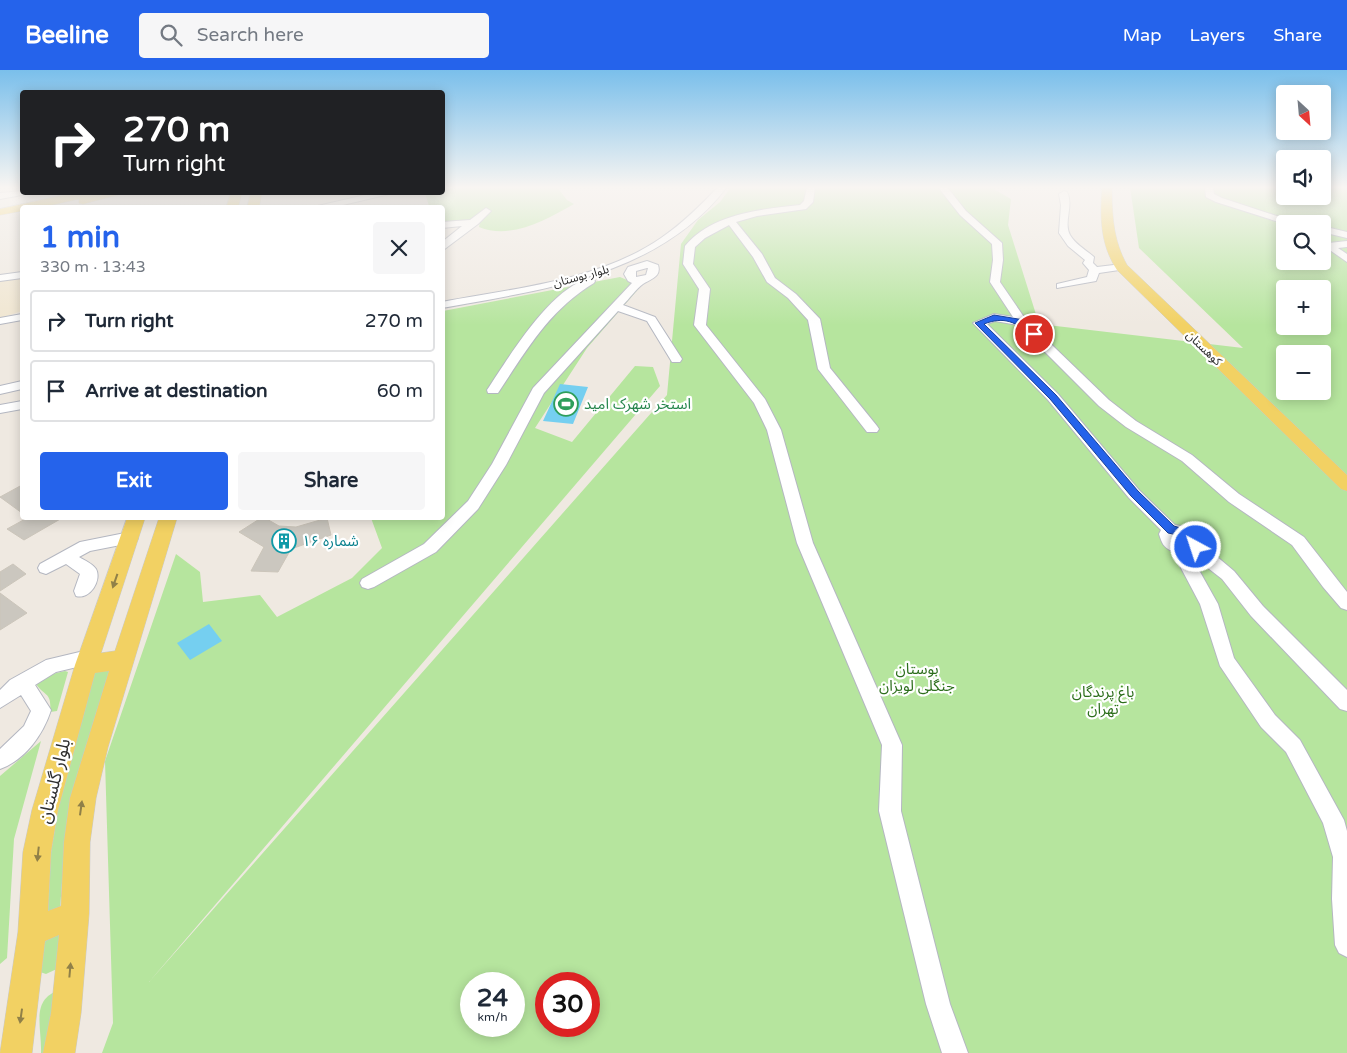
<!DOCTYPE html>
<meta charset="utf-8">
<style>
:root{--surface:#fff;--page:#f6f6f7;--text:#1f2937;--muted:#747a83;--line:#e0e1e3;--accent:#2563eb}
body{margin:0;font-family:"Varela Round","Noto Sans Arabic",sans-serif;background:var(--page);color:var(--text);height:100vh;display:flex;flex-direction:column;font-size:19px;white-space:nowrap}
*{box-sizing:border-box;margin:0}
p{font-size:16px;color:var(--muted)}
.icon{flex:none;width:28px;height:28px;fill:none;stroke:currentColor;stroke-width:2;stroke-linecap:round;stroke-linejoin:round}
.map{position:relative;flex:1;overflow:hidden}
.side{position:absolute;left:20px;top:135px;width:425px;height:315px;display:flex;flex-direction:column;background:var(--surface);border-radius:5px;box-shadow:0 2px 12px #0003}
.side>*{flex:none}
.banner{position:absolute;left:20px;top:20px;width:425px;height:105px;border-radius:5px;box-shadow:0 2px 12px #0003;background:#202124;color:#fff;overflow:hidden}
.needle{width:32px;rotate:154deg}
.tools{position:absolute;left:1276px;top:15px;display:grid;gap:10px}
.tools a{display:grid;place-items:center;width:55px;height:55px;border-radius:5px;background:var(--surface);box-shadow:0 2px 12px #0003;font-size:25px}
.speed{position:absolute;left:460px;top:902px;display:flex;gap:10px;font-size:25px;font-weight:700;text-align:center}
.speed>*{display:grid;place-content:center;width:65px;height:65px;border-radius:50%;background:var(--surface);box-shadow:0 2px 12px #0003;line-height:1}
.speed small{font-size:12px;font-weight:400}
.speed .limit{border:8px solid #d22;background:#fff;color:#111}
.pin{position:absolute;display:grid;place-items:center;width:42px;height:42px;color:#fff;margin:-21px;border:2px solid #fff;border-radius:50%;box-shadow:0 1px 5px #0007}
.me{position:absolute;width:55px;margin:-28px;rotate:320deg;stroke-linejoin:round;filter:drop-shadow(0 0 4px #0008)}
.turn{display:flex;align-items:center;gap:18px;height:105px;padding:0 20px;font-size:22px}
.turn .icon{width:65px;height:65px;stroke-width:2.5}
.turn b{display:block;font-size:35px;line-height:42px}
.round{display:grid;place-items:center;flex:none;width:52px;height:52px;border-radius:5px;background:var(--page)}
.summary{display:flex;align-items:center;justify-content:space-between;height:85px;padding:0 20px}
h1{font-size:30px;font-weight:700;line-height:38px;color:var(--accent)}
.action{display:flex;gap:10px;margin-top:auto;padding:10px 20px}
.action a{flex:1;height:58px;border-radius:5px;background:var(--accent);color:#fff;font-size:20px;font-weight:700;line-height:58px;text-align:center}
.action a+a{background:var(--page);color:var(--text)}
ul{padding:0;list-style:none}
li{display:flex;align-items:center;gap:15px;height:62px;margin:0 10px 8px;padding:0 10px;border:2px solid var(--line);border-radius:5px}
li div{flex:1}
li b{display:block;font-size:19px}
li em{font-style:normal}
header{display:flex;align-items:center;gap:30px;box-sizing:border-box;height:70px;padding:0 25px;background:var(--accent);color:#fff}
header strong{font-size:24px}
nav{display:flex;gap:28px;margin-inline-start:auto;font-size:18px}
.search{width:350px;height:45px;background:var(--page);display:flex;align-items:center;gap:12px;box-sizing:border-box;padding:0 18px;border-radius:5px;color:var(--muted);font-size:19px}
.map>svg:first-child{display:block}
.education{fill:#f0e6d1}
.green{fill:#b6e59e;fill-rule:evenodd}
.water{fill:#75cff0}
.building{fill:#cbc7bf;stroke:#cbc5ba}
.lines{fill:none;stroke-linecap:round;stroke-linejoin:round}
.minor-casing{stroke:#b4b7c1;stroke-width:2}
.major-casing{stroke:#c9c9c9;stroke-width:1}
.minor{fill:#fff;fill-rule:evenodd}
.major{fill:#f2d163;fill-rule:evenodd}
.oneway{fill:#908048}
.route{fill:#2563eb;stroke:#184099}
.labels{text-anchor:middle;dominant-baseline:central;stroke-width:4.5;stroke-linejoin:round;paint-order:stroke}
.far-street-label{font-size:12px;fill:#2e2e2e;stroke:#fff}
.leisure-label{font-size:15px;fill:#27864d;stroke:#fff;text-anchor:start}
.culture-label{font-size:15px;fill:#0d838f;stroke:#fff;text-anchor:start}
.park-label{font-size:15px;fill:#2c6e1b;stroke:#fff}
.near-street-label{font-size:18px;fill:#2e2e2e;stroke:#fff}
</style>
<header>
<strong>Beeline</strong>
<div class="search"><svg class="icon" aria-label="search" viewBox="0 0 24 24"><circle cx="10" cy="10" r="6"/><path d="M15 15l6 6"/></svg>Search here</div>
<nav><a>Map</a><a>Layers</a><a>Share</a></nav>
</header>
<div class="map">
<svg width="1347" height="983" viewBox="0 0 1347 983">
<rect width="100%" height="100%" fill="#efe9e1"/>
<path class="education" d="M22 207V241L0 248V211Z"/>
<path class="green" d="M443 117H557L567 130 574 134C546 150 511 170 479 157L480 152 466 150 443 154 442 138H418L429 136 425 123 442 122Z
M731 117 992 118 1011 129 1008 155 1039 254 1243 278 1139 178 1130 117H1285V126H1322L1323 117H1347V983H102L113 953 105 691 176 484 200 502 203 532 260 525 277 547 352 508 382 478 371 448H442L443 241 620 207 641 216 587 278 535 358 572 372 635 296 653 297 660 316 149 912 667 325 681 174 698 150 720 132ZM1285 154H1322V191H1285ZM1285 219H1322V256H1285ZM1285 284H1322V321H1285ZM471 914H514V956H471ZM546 914H589V956H546Z
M112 595 65 774 60 839 49 843 48 840 51 782 63 711 93 604Z
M65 601 68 602 57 641 50 642C52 622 45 627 36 614L48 605Z
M41 671 14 769 7 888 0 894V706Z
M61 855V897L46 904 40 902V869Z
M60 920 53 983H41C42 957 30 929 60 920Z"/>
<path class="water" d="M560 314 588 317 573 354 543 351Z
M209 554 222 571 190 590 177 573Z"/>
<path class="building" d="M22 415V443L0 427Z
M27 448H62L24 470 7 459Z
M261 448H265L279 456 296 457 327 448 331 465 291 479 278 502 251 501 264 477 239 462Z
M13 494 26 504 0 521V502Z
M0 523 27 543 0 560Z"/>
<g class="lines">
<g class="minor-casing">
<path id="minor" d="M718 117H727C658 206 546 219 442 238V232C515 218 599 211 661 168 683 153 700 136 718 117Z
M807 117H815L813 132 806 139 757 146 736 152 762 184 775 208 796 224 820 249 830 298 877 356 879 359 877 362H867L818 299 808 250 788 228 767 212 753 187 729 155 705 168 695 177 693 194 710 219 706 255 765 329 781 360 813 473 902 675 901 741 950 934 968 983H942L926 934 879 741 882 675 797 473 767 360 754 333 694 255 699 219 683 194 685 176C711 144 762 139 800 135L804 131Z
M938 117H947L966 141 1002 173 1003 190 1000 212 1026 250 1109 330 1136 351 1192 385 1239 424 1304 467 1347 522V540L1341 538 1323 517 1292 475 1229 432 1182 391 1126 357 1099 336 1018 255 995 251 987 254 1058 324 1139 420 1175 455 1192 458 1200 464 1203 475 1234 501 1263 536 1347 620V641L1340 639 1251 546 1222 509 1190 484 1218 534 1234 588 1275 645 1300 670 1344 750 1347 761V887L1339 883 1335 875 1332 829 1333 787 1323 753 1286 682 1261 657 1220 596 1200 534 1172 481C1163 477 1162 473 1159 464L1161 460 1129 428 1048 330 973 253 994 244 1013 247 990 212 993 190 992 174 960 145ZM1176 467H1181L1187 473 1177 469Z
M1205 117H1213L1214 124 1222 128 1301 154H1285L1216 132 1206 127Z
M22 121V122H38L0 129V123Z
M1064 121 1067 122C1074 136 1063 152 1070 165 1075 174 1086 180 1094 187L1093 193 1097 197 1122 194 1126 195V199L1099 203 1096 211 1057 218V214L1087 207 1089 200 1083 193 1085 190 1068 176 1059 163 1061 135 1059 124Z
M378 122H398L330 138H309Z
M486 138 491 141 478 154 442 181V172L462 156 442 158V152L470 150Z
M1322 156 1347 162V168L1322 162Z
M1347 171V177L1338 178 1347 184V192L1324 176 1329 173Z
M647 191 658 195C662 207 650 209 643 214 636 219 629 229 623 235L655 247 682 289 680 292H672L647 251 618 241 544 323 506 395 478 439 436 482 374 517 368 519 362 517 360 513 362 509 424 474 468 431 492 394 533 318 632 213 628 211 624 204 628 197ZM647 198H648L646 205 636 207V201Z
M22 202V208L0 211V205Z
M590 208 595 211 594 213C549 240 526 281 498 323H488L487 320C509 287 550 218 590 208Z
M22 244V250L0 254V248Z
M22 311V319L0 324V316Z
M22 331V339L0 343V335Z
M130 462 136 464 138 468 136 472 90 481 79 487C84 490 93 494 96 499 102 510 90 530 76 526L74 521 80 504 66 494 46 504 40 502 38 498 40 494 80 472Z
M88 580 94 583 97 588 94 593 56 602 35 615 51 640C43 665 25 690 0 699V679L24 656 31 641 21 625 0 638V620L10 610 46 590Z"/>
</g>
<g class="major-casing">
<path id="major" d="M1102 117H1112C1112 145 1113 170 1127 195L1347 405V421L1341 419 1117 200C1100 174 1100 147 1102 117Z
M77 122H129L83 134 79 133V129L38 138H22V141L0 145V139Z
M231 122H242L238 138H226Z
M251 122H262L259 138H247Z
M127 448H145L101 583 115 581 159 448H177L108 677 96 728 90 772 89 844 81 943 75 983H43L51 943 59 865 45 871 32 983H0L18 862 23 782 32 740 75 595ZM109 601 70 728 64 772 61 836 48 841 51 782 58 740 95 603Z"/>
</g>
<use href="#minor" class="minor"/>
<use href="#major" class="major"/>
</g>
<defs><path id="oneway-solid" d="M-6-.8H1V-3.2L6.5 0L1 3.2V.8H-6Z" transform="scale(1.25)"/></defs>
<g class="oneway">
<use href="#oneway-solid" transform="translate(115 511) rotate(109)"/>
<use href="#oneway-solid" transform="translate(81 738) rotate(-82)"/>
<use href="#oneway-solid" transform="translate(38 784) rotate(96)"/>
<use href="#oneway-solid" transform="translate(70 900) rotate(-85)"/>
<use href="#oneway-solid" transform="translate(21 946) rotate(98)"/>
</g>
<linearGradient id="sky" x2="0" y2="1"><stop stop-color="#7abfeb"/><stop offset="0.46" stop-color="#f8f5f2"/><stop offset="1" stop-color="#f8f5f2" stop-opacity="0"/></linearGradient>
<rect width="1347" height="255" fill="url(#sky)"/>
<path class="route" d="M994 245 1024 250 1037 263V266H1031C1017 252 1004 246 984 254L1056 325 1138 421 1174 456 1194 462 1202 471 1199 480H1192L1191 472 1187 467 1168 463 1131 426 1050 329 975 253Z"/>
<defs>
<g id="stadium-ring" transform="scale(1.25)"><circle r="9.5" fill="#fff" stroke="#2e9e5b" stroke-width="1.5"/><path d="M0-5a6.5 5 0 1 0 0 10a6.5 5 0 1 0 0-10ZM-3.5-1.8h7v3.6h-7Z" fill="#2e9e5b"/></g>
<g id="building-ring" transform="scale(1.25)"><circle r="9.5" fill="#fff" stroke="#0f9aa8" stroke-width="1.5"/><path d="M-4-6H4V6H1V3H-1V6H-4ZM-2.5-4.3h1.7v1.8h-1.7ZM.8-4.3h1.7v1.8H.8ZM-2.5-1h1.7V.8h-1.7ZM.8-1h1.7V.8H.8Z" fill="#0f9aa8"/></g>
</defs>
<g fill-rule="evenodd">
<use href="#stadium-ring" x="566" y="334"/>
<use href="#building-ring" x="284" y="471"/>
</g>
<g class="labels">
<g class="far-street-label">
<text transform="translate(581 206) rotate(-15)">بلوار بوستان</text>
<text transform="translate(1204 278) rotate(44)">کوهستان</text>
</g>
<g class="leisure-label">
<text x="584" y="334">استخر شهرک امید</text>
</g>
<g class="culture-label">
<text x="302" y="471">شماره ۱۶</text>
</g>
<g class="park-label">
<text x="917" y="599">بوستان<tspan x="917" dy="17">جنگلی لویزان</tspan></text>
<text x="1103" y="622">باغ پرندگان<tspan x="1103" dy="17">تهران</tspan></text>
</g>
<g class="near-street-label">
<text transform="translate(54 711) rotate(-76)">بلوار گلستان</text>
</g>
</g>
</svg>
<div class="tools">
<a><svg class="needle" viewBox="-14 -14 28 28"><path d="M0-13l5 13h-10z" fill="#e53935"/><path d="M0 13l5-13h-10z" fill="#747a83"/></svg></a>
<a><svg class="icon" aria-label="sound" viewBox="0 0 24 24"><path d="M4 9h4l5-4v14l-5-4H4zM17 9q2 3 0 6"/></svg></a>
<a><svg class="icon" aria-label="search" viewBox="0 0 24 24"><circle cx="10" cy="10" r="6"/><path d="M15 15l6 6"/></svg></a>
<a>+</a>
<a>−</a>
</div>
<div class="speed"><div>24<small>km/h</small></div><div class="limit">30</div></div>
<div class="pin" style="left:1034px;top:264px;background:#d93025"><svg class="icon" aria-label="arrive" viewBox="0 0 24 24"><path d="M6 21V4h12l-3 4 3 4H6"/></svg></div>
<svg class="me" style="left:1196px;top:477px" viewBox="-20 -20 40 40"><circle r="17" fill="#2563eb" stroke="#fff" stroke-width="3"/><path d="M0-11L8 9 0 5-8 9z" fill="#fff"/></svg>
<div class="banner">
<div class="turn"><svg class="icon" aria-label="right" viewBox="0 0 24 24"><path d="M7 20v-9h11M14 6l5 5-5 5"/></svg><div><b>270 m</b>Turn right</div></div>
</div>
<section class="side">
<div class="summary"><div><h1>1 min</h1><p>330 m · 13:43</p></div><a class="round"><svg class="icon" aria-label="close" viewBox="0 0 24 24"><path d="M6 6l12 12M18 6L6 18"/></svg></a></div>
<ul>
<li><svg class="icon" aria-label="right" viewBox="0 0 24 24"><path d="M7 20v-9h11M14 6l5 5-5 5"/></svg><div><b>Turn right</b></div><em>270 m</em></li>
<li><svg class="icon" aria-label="arrive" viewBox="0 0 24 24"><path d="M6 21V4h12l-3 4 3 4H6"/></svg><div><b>Arrive at destination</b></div><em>60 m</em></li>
</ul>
<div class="action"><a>Exit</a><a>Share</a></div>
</section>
</div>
